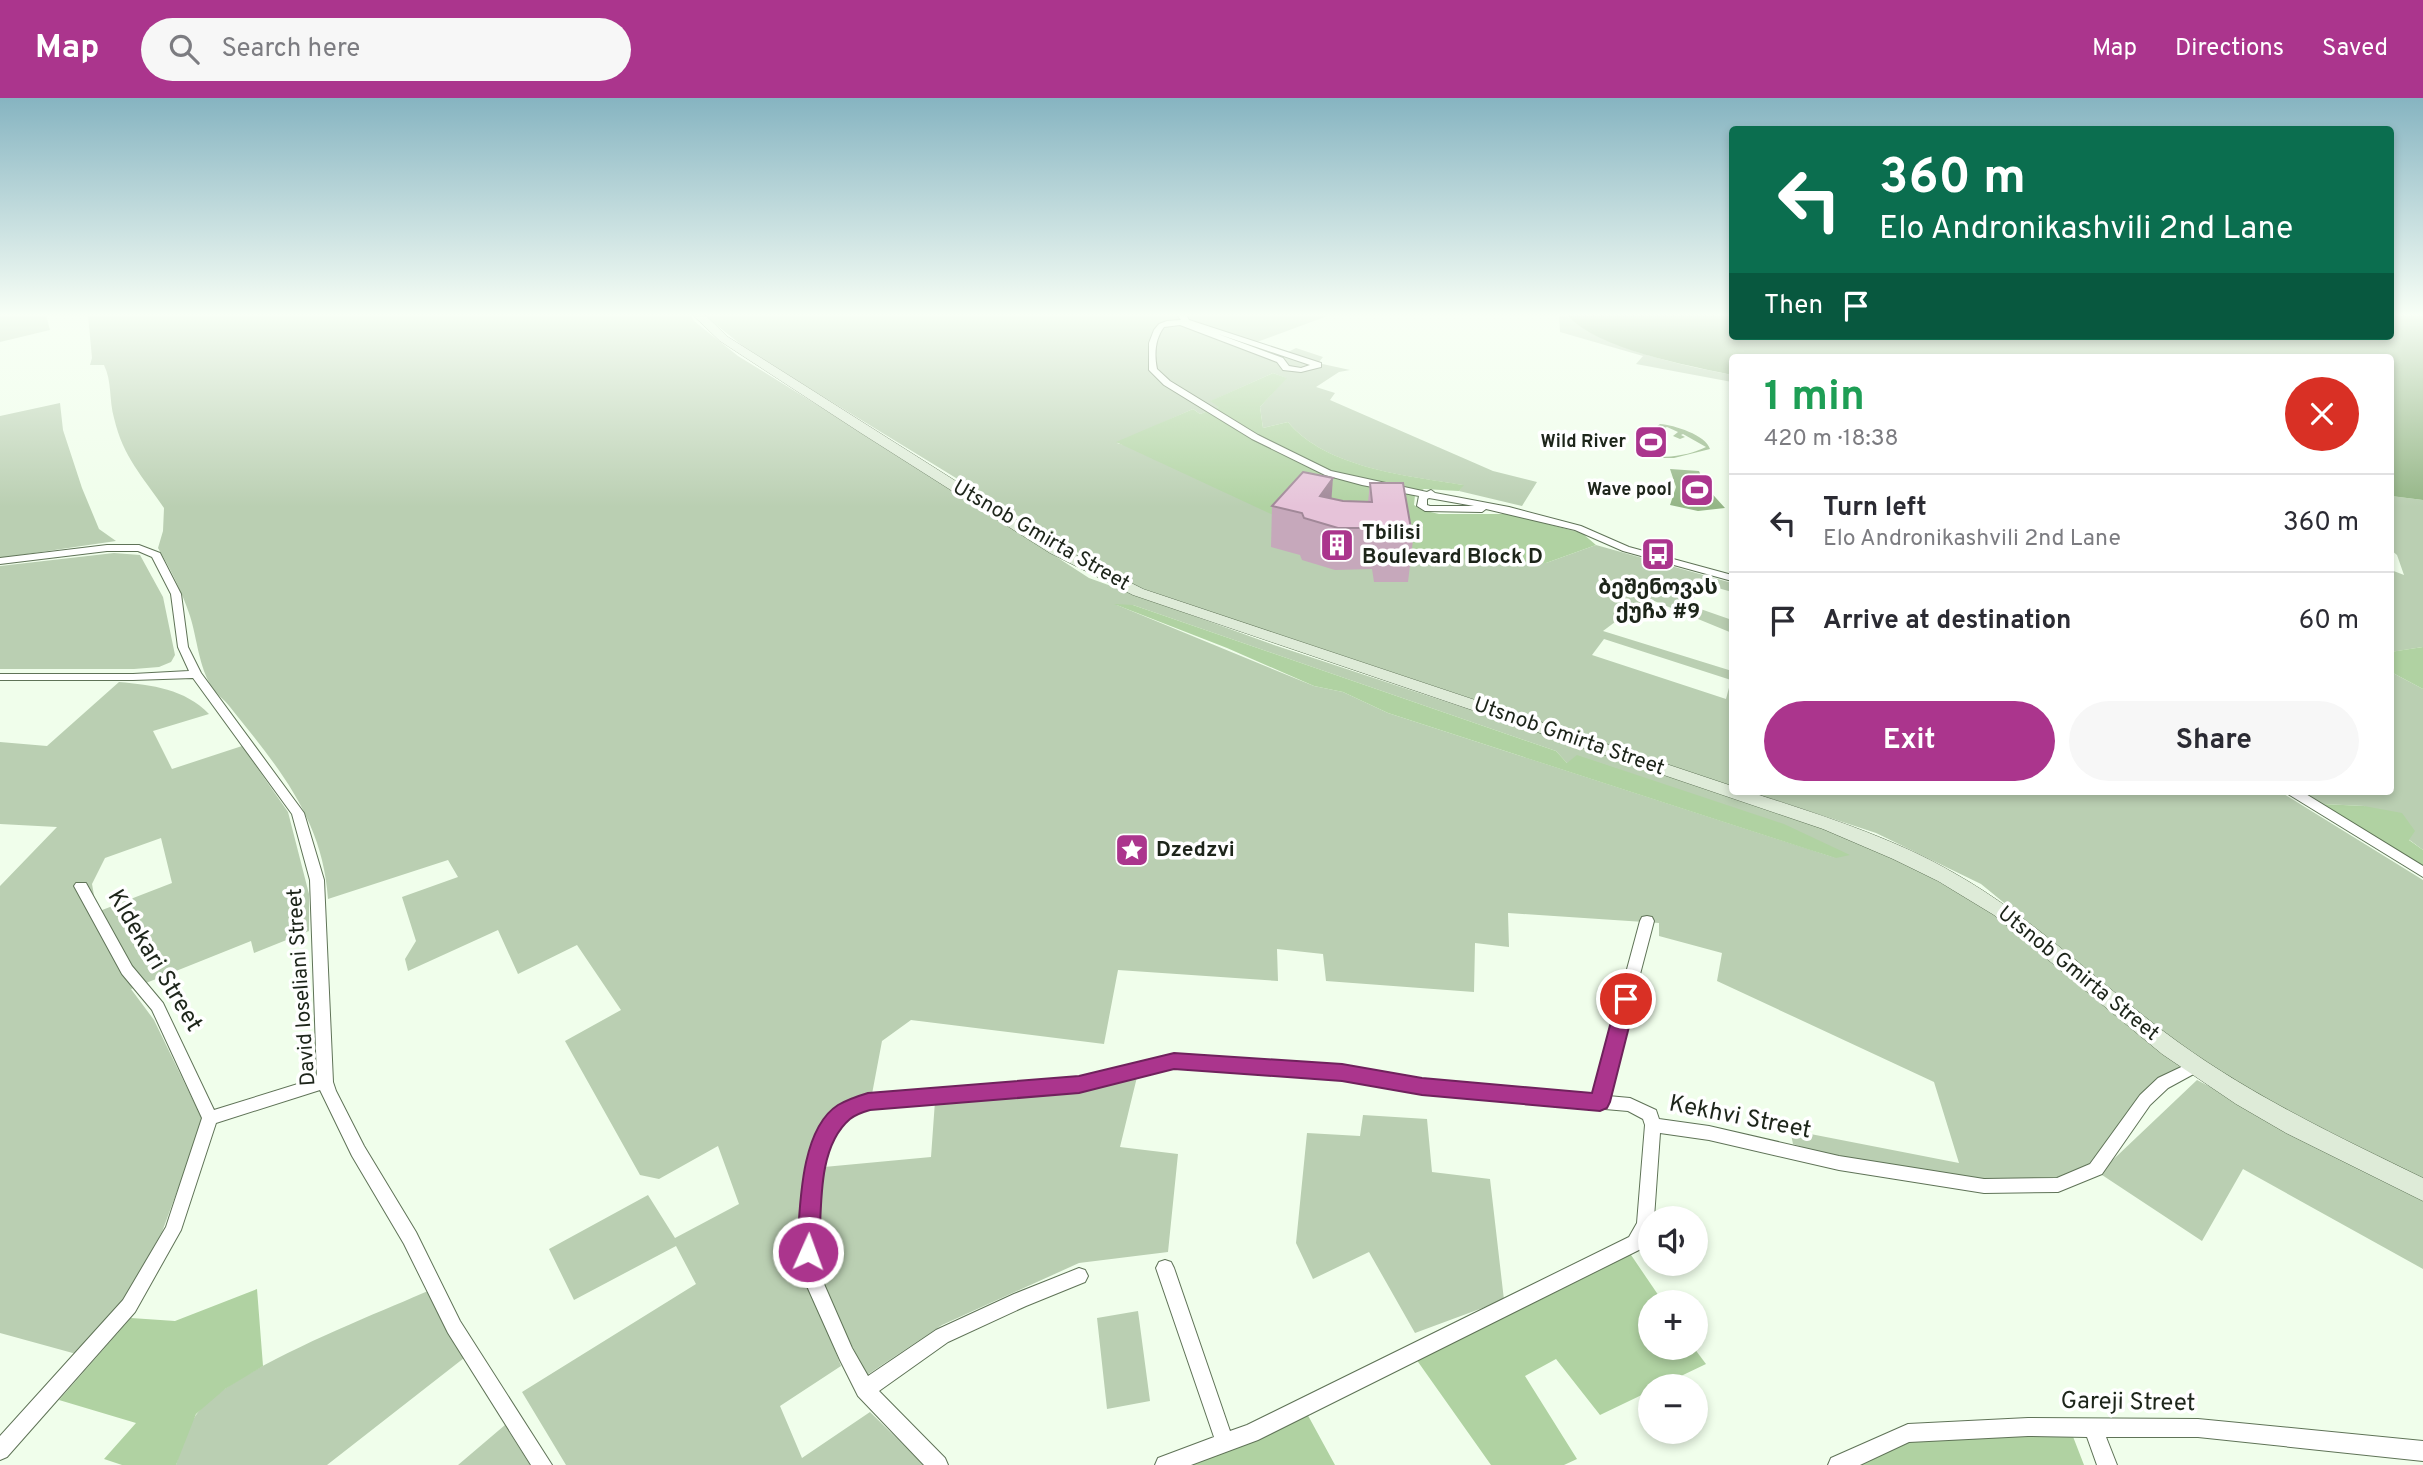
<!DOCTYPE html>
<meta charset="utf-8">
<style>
:root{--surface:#fff;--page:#f7f7f7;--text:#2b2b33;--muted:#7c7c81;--line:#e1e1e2;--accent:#ab358d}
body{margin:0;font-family:Overpass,"Noto Sans Georgian",sans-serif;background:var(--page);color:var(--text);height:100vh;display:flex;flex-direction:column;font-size:26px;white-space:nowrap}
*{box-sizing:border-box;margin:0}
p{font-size:23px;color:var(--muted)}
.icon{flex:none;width:38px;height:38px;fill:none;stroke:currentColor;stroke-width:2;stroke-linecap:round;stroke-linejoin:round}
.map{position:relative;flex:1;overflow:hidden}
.details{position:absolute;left:1729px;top:256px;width:665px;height:441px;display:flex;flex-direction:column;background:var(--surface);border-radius:7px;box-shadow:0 4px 10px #0003}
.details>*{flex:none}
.guide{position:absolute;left:1729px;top:28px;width:665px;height:214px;border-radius:7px;box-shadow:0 4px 10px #0003;background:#0b6e4f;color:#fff;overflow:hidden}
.tools{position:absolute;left:1638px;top:1108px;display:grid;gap:14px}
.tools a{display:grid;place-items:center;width:70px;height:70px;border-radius:50%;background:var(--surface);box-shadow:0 4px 10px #0003;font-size:35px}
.pin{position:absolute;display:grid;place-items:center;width:60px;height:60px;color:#fff;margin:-30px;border:4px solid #fff;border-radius:50%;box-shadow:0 2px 7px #0007}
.me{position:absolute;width:77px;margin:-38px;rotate:2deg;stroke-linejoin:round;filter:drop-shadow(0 0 5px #0008)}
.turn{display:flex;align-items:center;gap:24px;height:147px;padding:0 35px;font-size:32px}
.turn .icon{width:91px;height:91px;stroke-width:2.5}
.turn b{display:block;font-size:49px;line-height:60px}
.then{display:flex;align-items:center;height:66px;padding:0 35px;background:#0003;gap:14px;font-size:26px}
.round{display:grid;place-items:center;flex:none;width:74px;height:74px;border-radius:37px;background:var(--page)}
.head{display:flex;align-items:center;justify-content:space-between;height:119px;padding:0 35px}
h1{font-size:42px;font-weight:700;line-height:52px;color:#1e9e55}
.action{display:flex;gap:14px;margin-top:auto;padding:14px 35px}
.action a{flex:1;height:80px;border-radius:42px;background:var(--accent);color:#fff;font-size:28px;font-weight:700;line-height:80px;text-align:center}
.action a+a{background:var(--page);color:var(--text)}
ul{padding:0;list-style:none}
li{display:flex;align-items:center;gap:21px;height:98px;padding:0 35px;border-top:2px solid var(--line)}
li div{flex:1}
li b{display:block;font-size:26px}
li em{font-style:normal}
header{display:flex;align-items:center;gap:42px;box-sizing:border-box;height:98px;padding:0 35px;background:var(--accent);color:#fff}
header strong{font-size:33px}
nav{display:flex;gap:38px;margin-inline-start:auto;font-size:24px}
.search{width:490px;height:63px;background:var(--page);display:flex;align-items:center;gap:18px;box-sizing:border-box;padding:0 24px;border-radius:38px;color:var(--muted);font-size:26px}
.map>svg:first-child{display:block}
.green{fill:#bacfb2;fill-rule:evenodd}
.forest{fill:#b0d2a2}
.water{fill:#94b586;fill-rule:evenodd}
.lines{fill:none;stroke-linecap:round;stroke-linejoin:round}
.street-casing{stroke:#5f7357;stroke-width:2}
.secondary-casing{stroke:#5f7357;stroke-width:1}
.street{fill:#fff;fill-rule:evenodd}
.secondary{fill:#deebd8;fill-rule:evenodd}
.wall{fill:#c6a8bb}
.shaded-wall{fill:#a18898}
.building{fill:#e6c3d9;stroke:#a18898;stroke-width:2}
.route{fill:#ab358d;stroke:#6f225c;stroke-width:2}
.labels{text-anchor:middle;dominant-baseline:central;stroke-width:7;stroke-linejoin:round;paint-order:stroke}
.far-poi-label{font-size:18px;font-weight:bold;fill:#1d251a;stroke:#fff;text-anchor:end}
.poi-label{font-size:21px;font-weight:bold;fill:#1d251a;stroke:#fff;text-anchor:start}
.street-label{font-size:21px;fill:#1d251a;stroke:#fff}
.near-street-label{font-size:24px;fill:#1d251a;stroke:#fff}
</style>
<header>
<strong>Map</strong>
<div class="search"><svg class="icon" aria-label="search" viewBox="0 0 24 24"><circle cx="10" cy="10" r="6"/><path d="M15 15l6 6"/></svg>Search here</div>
<nav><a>Map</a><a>Directions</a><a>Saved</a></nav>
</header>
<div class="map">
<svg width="2423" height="1367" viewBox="0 0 2423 1367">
<rect width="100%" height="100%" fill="#f0feeb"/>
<path class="green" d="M0 217H46L50 232 0 244Z
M88 217H690L694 223 738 258 911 365 1089 480 1274 547 1789 717 1880 753 1918 772 1991 814 2076 885 2181 967 2090 1066 2056 1080 2021 1084 1987 1081 1827 1057 1793 1046 1790 1032 1959 1065 1934 984 1717 883 1722 855 1659 838V825L1508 815 1509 849 1475 845 1474 894 1326 883 1323 856 1277 851 1278 883 1118 872 1104 946 911 922 882 943 872 996 839 1008 823 1025 815 1043 800 1124V1161L841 1268 780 1308 802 1360 870 1314 924 1367H566L522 1294 696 1186 676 1148 574 1202 549 1151 648 1097 675 1140 739 1106 718 1048 659 1081 640 1077 565 943 621 912 577 847 518 876 498 832 408 873 405 861 416 843 402 799 458 779 448 762 328 801C323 721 278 669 230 609 225 602 217 597 212 589 199 570 197 540 190 518 182 494 171 472 158 450L163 433 164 410C143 379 123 359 114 320 109 302 112 283 104 267H90L92 260ZM1117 507H1133L1556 653 1567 665 1836 760 1388 615 1343 594 1314 588Z
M704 217H1330L1257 244 1288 254 1296 250 1323 259 1318 265 1350 272 1339 274 1316 289 1335 295 1330 302 1493 373 1537 384 1522 408 1459 393 1463 387C1407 378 1326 370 1288 324L1263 330 1260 309 1286 280 1273 275 1211 303 1220 309 1200 316 1193 311 1117 345 1546 465 1596 447 1732 485V494L1704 486 1689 507 1732 522V535L1647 500 1603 533 1732 573V688L1129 486 796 282 744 249ZM1604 541 1731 582 1726 601 1592 557Z
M1559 217C1571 217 1584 231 1596 237 1638 258 1687 268 1732 277V284L1636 266 1643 258 1560 234Z
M60 305 63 332 82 390 99 431 116 443 0 460V318Z
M2391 398 2423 402V549L2391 554V472L2404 477 2397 457 2391 452Z
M114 455 140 457 163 499 175 557 171 564 159 569 134 571H0V468Z
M2391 574 2423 591V752L2364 708 2322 706 2299 693H2390Z
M119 584C152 587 185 591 209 616L153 633 172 671 242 648 288 714 309 796V833L254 855 251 843 131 891 154 922 203 1023 162 1134 121 1206 80 1257 0 1235V788L57 729 0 726V644L47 648ZM161 740 172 785 97 814 92 786 105 760Z
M1748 693H1960L1971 697V693H2279L2423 782V1081L2269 1003 2178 947 1981 786 1876 735Z
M1137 979 1120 1049 1178 1056 1168 1154 1079 1165 942 1227 867 1277C851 1245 817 1186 815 1151 813 1124 819 1096 824 1069L931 1059 935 1003 1071 991Z
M2197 982 2423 1098V1171L2243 1071 2202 1143 2099 1075Z
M1363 1017 1427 1021 1432 1074 1490 1081 1504 1202 1415 1235 1369 1154 1313 1181 1296 1145 1307 1035 1360 1038Z
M428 1193 464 1260 327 1367H176C181 1351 186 1331 196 1317 225 1274 376 1216 428 1193Z
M1138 1213 1150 1303 1107 1311 1097 1220Z
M505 1327 530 1367H458Z"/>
<path class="forest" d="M1273 275 1287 280 1260 309 1263 330 1288 324C1326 370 1408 378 1464 387L1459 393 1424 391 1415 397 1414 407 1422 412 1439 416H1509L1582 435 1596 447 1546 465 1378 456 1314 436 1116 344 1193 311 1200 316 1219 309 1210 303Z
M1114 506 1133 507 1556 653 1567 665 1577 657 1784 726 1850 757 1836 760 1810 752 1388 615 1343 594 1314 588 1227 550Z
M2423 549V591L2391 574 2390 554Z
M2322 706 2364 708 2402 715 2415 733 2409 742 2423 752V768Z
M1629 1154 1663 1204H1650V1250H1694L1706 1266 1660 1288H1650V1293L1600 1317 1556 1261 1525 1278 1577 1361 1564 1367H1491L1416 1261Z
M257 1191 263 1268 225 1291 196 1316 176 1367H122L104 1361 136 1325 59 1302 131 1220 175 1223Z
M1305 1312 1335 1367H1189Z
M2072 1336 2084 1367H1861L1913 1342Z"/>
<path class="water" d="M1567 217H1732V238H2390L2391 217H2423V402L2391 398 2390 259H1732V277C1687 267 1599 252 1567 217Z
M1660 326C1674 327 1706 337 1710 351L1674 360H1640L1636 346 1659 341 1652 332ZM1667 329 1678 334 1673 338 1680 341 1685 339 1681 337 1683 336 1706 349C1690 357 1656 365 1641 351L1642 347 1663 343 1665 340 1658 332Z
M1670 371 1699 373 1706 389 1725 410 1698 413 1670 407 1676 389Z"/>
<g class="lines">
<g class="street-casing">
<path id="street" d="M1177 217H1186L1189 222 1321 265V269L1301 274 1283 272 1277 264 1180 227 1164 229C1155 241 1154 256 1157 271L1170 283 1258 337 1331 373 1427 394 1431 392 1435 395 1509 409 1581 428 1629 449 1732 477V483L1623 453 1575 432 1486 411 1482 414 1425 413 1417 408 1419 398 1362 387 1325 377 1252 341 1164 287 1149 272V245L1154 232 1159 226 1167 223 1181 222ZM1218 236 1310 267 1301 270 1289 268 1283 260ZM1429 400 1474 408H1430L1427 407V401Z
M107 447H139L160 455 181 496 188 549 201 575 304 715 324 782 333 984 336 993 364 1048 416 1134 460 1223 552 1367H531L448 1235 404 1146 352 1058 320 992 216 1025 181 1132 135 1214 7 1359 0 1362V1338L123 1202 166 1129 202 1020 152 912 122 876 74 788 76 785H86L132 868 163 905 214 1012 317 980 310 782 292 716 193 580 133 582H0V576H133L189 573 178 549 171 496 152 459 138 453H107L0 466V460Z
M2286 693H2301L2423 768V779L2288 696Z
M1647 818 1652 819 1654 823 1608 998 1630 1000 1656 1012 1659 1021 1709 1028 1839 1058 1984 1081 2057 1080 2090 1066 2140 997 2158 980 2196 962 2201 964 2204 968 2201 972 2168 990 2150 1007 2102 1076 2058 1094 1984 1095 1839 1072 1709 1042 1660 1035 1654 1120H1650V1133L1641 1151 1258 1342 1191 1367H1155L1158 1360 1214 1339 1156 1170 1159 1164 1165 1162 1171 1164 1174 1170 1230 1333 1247 1327 1629 1139 1637 1125 1645 1027 1643 1021 1628 1013 1422 995 1342 981 1174 969 1079 992 870 1009 850 1019 836 1034 830 1045 823 1069 817 1154 824 1186 852 1250 868 1278 936 1232 1014 1196 1079 1170 1085 1172 1088 1178 1085 1184 1026 1208 948 1244 879 1293 945 1360 948 1367H924L858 1298 840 1262 806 1186 799 1154 807 1069 814 1044 824 1024 838 1009 868 996 1079 980 1174 957 1342 969 1422 983 1593 997 1640 823 1642 819Z
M2028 1320 2198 1321 2423 1343V1363L2198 1339H2106L2117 1367H2097L2087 1339 2028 1338 1909 1344 1860 1367H1828L1831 1360 1908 1326Z"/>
</g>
<g class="secondary-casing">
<path id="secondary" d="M693 217H705L728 239 1060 449 1143 491 1732 688V693H1747C1817 716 1890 738 1954 775 2036 821 2102 889 2178 944 2254 999 2339 1039 2423 1080V1103L2286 1035 2236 1006 2162 956 1994 817 1938 783 1893 761 1823 731 1133 497 1050 455 861 335 720 243Z"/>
</g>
<use href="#street" class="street"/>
<use href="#secondary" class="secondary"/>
</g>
<path class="wall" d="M1370 385 1413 442 1408 484H1374L1372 471 1335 472 1302 462 1300 457 1271 449 1272 408 1332 401 1343 403 1368 404Z"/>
<path class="shaded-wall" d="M1333 380 1330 421 1320 398Z"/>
<path class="building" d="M1303 374 1333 380 1320 398 1343 403 1372 404 1370 385H1403L1413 442H1378L1376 430H1338L1304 420 1302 415 1272 408Z"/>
<linearGradient id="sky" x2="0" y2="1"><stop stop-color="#86b4c1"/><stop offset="0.53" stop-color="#f8fff6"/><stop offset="1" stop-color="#f8fff6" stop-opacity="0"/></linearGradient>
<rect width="2423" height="409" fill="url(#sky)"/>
<path class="route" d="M1626 893 1633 895 1636 901 1610 1004 1607 1010 1600 1013 1422 997 1342 983 1174 971 1079 995 870 1012C863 1014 855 1017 850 1021 816 1050 822 1113 819 1154L815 1161 808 1164 800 1161 797 1154C800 1113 799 1032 838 1007 847 1002 858 998 868 995L1079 978 1174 955 1342 966 1422 980 1592 995 1617 901 1620 895Z"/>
<defs>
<g id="stadium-square" transform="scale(1.75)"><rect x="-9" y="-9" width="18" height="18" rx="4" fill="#ab358d" stroke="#fff"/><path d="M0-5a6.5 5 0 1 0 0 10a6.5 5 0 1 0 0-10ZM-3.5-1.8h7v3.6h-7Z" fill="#fff"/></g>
<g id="building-square" transform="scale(1.75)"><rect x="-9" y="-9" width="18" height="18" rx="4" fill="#ab358d" stroke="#fff"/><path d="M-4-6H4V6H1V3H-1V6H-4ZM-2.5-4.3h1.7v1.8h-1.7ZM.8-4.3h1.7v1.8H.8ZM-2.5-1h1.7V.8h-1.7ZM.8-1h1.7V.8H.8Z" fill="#fff"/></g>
<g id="bus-square" transform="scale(1.75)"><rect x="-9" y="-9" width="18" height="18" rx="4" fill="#ab358d" stroke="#fff"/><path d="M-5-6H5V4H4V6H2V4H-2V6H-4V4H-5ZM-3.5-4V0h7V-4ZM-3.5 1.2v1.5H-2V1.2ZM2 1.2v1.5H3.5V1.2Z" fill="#fff"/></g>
<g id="sight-square" transform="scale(1.75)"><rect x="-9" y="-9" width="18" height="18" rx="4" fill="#ab358d" stroke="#fff"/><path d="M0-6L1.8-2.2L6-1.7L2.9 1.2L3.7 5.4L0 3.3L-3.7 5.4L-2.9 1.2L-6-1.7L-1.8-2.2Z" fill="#fff"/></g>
</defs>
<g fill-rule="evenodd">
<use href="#stadium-square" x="1651" y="344"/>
<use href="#stadium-square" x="1697" y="392"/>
<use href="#building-square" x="1337" y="447"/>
<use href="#bus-square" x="1658" y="456"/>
<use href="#sight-square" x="1132" y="752"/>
</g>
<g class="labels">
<g class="far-poi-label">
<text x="1626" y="344">Wild River</text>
<text x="1672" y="392">Wave pool</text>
</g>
<g class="poi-label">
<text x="1362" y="435">Tbilisi<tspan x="1362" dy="24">Boulevard Block D</tspan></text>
<text x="1658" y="490" text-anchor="middle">ბეშენოვას<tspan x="1658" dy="24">ქუჩა #9</tspan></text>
<text x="1156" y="752">Dzedzvi</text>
</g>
<g class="street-label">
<text transform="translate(1041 438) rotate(30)">Utsnob Gmirta Street</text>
<text transform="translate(1569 639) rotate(19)">Utsnob Gmirta Street</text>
<text transform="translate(2078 876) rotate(39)">Utsnob Gmirta Street</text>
<text transform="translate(302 889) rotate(-94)">David Ioseliani Street</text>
</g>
<g class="near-street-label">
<text transform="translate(154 863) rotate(59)">Kldekari Street</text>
<text transform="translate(1740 1020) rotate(11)">Kekhvi Street</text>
<text transform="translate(2128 1305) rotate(1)">Gareji Street</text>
</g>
</g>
</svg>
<div class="tools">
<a><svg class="icon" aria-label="sound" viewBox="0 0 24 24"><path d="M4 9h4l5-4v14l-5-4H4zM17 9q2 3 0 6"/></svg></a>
<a>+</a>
<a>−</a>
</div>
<div class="pin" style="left:1626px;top:901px;background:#d93025"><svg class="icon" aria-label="arrive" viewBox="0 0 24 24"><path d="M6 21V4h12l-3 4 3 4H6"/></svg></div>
<svg class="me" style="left:808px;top:1154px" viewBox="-20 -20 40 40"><circle r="17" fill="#ab358d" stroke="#fff" stroke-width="3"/><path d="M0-11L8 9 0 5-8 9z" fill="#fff"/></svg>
<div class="guide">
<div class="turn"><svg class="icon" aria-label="left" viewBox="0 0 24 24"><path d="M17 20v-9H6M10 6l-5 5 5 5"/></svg><div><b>360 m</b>Elo Andronikashvili 2nd Lane</div></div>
<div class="then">Then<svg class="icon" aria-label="arrive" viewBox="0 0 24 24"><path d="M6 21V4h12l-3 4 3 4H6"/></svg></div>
</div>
<section class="details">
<div class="head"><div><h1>1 min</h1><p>420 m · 18:38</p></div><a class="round" style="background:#d93025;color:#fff"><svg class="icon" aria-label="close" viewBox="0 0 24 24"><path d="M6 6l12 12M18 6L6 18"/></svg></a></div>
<ul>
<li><svg class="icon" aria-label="left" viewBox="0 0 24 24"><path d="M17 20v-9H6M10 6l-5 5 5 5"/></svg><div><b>Turn left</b><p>Elo Andronikashvili 2nd Lane</p></div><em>360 m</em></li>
<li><svg class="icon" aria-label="arrive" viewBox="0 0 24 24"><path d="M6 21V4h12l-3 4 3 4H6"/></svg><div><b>Arrive at destination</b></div><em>60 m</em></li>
</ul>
<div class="action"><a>Exit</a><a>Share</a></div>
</section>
</div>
